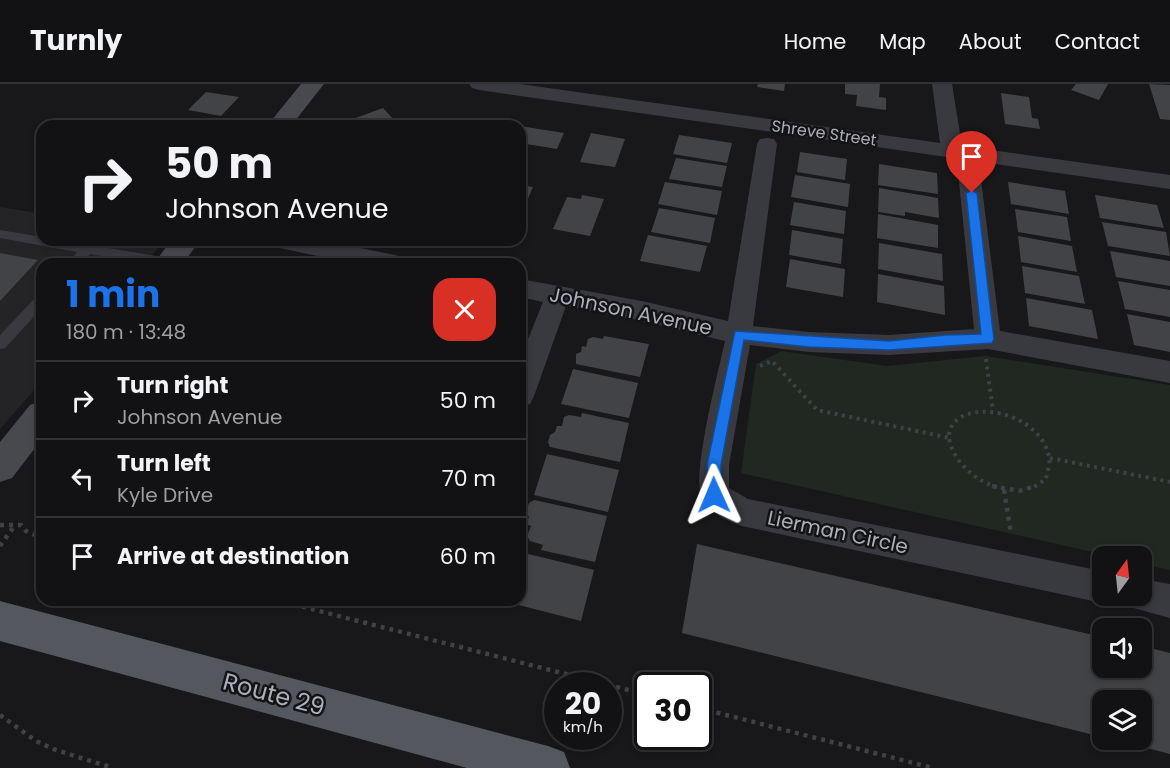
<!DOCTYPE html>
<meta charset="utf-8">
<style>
:root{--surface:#121214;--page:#1b1b1d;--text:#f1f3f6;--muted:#9c9ea0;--line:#313234;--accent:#1a73e8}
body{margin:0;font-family:Poppins,sans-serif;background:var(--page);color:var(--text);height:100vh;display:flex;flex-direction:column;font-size:22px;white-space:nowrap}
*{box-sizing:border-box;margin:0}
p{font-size:20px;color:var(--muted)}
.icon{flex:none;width:33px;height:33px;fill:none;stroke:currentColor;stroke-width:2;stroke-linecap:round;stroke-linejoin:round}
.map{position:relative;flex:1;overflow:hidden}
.drawer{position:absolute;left:36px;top:174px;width:490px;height:348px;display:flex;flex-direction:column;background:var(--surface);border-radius:18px;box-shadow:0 3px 9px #0003,0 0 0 2px var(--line)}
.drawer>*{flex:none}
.hud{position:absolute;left:36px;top:36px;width:490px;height:126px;border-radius:18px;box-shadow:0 3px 9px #0003,0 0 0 2px var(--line);background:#121214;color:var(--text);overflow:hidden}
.needle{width:39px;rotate:15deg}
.fabs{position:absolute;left:1092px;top:462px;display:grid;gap:12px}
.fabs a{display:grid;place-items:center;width:60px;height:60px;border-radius:12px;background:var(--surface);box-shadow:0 3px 9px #0003,0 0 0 2px var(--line);font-size:30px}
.speed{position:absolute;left:544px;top:588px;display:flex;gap:12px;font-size:30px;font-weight:700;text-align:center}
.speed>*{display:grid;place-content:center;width:78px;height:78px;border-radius:50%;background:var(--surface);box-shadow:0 3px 9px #0003,0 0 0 2px var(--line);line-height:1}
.speed small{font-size:15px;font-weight:400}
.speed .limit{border:3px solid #111;border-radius:9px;background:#fff;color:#111}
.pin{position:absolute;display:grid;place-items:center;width:51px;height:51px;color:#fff;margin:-62px -26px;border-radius:50% 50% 50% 0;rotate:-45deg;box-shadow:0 0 6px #0007}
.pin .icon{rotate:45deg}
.me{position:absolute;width:66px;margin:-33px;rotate:359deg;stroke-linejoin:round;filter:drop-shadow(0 0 4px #0008)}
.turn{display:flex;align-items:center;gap:21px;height:126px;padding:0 30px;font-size:27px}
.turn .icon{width:78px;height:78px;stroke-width:2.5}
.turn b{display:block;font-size:42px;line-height:51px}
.round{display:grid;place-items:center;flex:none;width:63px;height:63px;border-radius:18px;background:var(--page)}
.summary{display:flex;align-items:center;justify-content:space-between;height:102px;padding:0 30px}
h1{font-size:36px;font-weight:700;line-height:45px;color:var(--accent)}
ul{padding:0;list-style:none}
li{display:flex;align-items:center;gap:18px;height:78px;padding:0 30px;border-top:2px solid var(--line)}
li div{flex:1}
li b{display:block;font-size:22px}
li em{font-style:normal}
header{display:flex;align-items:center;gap:36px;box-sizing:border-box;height:84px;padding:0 30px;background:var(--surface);border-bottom:2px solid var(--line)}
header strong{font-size:28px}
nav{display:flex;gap:33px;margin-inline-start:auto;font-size:21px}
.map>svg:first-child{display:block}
.built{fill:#242427}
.green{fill:#202821}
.building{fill:#424347}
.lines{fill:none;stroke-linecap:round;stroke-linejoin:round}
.path-far1{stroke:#3f4146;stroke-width:4;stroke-dasharray:3 4.5;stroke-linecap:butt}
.path{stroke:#3f4146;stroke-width:4.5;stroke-dasharray:4 5;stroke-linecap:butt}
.lane{fill:#393a3f;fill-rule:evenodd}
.street{fill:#393a3f;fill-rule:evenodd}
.secondary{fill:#47494f;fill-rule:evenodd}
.primary{fill:#55575e;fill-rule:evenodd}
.route{fill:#1a73e8;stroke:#114b97;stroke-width:1.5}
.labels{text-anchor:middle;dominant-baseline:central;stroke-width:5;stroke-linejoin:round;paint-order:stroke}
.far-street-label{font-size:16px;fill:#abafb9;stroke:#131315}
.street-label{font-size:20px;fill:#abafb9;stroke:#131315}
.near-street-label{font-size:24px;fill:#abafb9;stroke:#131315}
</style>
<header>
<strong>Turnly</strong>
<nav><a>Home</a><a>Map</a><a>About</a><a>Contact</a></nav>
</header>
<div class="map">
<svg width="1170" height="684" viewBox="0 0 1170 684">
<rect width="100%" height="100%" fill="#18181a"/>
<path class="built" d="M0 123 42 130V156H165L144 180H42V297L0 345Z"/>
<path class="green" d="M781 267 887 282 985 272 1170 301V486L1142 480V472H1110L741 389 756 280Z"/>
<path class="building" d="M758 0H785L784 7 757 3Z
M845 0H880L879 13 886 14V26L856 22 857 11 845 10Z
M1076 0H1108L1099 16 1071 6Z
M1149 0 1170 1V36L1160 35Z
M206 8 239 13 221 32 188 26Z
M1001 9 1029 13 1032 34 1038 35 1040 45 1005 40Z
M383 24 395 37 380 42H344L342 39Z
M456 34 498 41V42H452Z
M520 42 564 49 557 65 520 59Z
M591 49 625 55 615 83 580 78Z
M679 51 732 59 727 79 673 70Z
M800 68 847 75 845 96 797 88Z
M676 74 727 82 722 103 669 95Z
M879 80 937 89 938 110 878 101Z
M795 91 850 100 848 123 791 113Z
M665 98 722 107 717 131 658 120Z
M1008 98 1065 107 1069 130 1011 120Z
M520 101 533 103 520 133Z
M879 104 938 114 939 134 905 128V132L878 128Z
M582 111 604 115 590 152 553 145 567 113 581 115Z
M1095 111 1157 121 1164 144 1100 134Z
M794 118 846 127 844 150 790 141Z
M659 124 715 134 710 159 651 148Z
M1015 125 1067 133 1071 157 1018 148Z
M878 130 938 141V164L877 154Z
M1102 138 1166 148 1170 172 1108 162Z
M792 146 843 155 841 180 789 171Z
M648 151 707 162 700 188 640 177Z
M1018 152 1072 162 1077 188 1021 178Z
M879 159 942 170 943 197 878 185Z
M1110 167 1170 177V202L1116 193Z
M0 169 38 176 0 217Z
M790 175 845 185 843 213 786 203Z
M1022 182 1079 192 1085 220 1025 209Z
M878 190 944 202 945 231 877 218Z
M1118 197 1170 206V233L1125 225Z
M1026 214 1092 226 1098 255 1029 242Z
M1127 230 1170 238V268L1134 261Z
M604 252 649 260 640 293 576 280V270L581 268 582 262 586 263 588 255 593 253 603 255Z
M573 285 638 299 629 334 561 320Z
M582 329 629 339 620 378 550 363 548 358 550 351 555 348 557 342H562L564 333 569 331 581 333Z
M547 370 619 386 608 428 534 411Z
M534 416 607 432 595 478 541 466 543 461 530 457 527 452 531 442 526 440 529 433 526 428 529 419Z
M697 460 1102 553V584H1142V562L1170 569V670L1116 656H1142V616H1102V653L682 549Z
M520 468 594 486 581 537 503 517 520 516Z"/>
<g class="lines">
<path class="path-far1" d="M986 275 993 327
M760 282 772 277 817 326 950 354
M1050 374 1170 398
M997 403C979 398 963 385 954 369 925 314 1034 313 1049 372 1051 379 1047 388 1046 395L1034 403"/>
<path class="path" d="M992 402 1019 407 1036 402
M1004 406 1011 450
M0 441H21L26 447 42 454
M0 462 15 441
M276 516 648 611
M699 624 933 684
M0 631 36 657 53 665 113 684"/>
<path class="lane" d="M0 146 42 153V156H60L168 174 174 179 148 180 90 170 81 180H68L77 168 0 154Z
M42 210V224L5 264 0 265V251L37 212Z"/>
<path class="street" d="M469 0H520L940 59 932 0H952L962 62 1170 91V105L479 6 472 4Z
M767 54 774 55 777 60 753 242 809 248 889 251 974 245 958 88 961 83 969 81 977 83 980 88 1000 247 1170 277V299L988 265 889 271 809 268 750 261 729 381V404L748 415 1102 487V512H1115L1114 514 1102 519 742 442C730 438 710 429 703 419 689 399 719 285 725 257L642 237 566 222 534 312 530 320 520 323V275L543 218 520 213V195L642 217 728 237 757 60 760 55Z
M268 156H320L395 171 404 174 407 180H355L280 164 272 162Z
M1142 495 1170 500V534L1130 523 1126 512H1142Z"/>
<path class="secondary" d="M301 0H324L291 42H267Z
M171 156H200L183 180H154Z
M42 317V355L12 394 0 398V358L30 321Z"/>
<path class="primary" d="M0 517 548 662 564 668 570 684H467L0 557Z"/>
</g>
<path class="route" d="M972 106 977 109 994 255 992 259 889 266 809 263 744 256 721 381 722 411 720 416 714 418 709 416 707 381 735 247 889 257 945 251 981 250 966 109Z"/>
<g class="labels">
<g class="far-street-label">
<text transform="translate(824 49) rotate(8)">Shreve Street</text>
</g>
<g class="street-label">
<text transform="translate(631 227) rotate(12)">Johnson Avenue</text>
<text transform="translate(838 448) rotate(12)">Lierman Circle</text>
</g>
<g class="near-street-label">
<text transform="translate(274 610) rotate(15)">Route 29</text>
</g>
</g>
</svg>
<div class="fabs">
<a><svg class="needle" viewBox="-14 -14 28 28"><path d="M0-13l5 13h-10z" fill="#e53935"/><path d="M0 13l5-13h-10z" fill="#9c9ea0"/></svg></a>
<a><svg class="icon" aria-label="sound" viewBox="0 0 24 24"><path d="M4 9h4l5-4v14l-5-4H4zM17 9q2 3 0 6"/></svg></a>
<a><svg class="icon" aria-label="layers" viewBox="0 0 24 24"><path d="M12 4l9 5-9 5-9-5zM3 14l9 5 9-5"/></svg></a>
</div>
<div class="speed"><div>20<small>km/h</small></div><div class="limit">30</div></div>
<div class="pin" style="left:972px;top:109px;background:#d93025"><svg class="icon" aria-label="arrive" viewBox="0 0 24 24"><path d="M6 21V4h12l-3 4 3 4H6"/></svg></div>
<svg class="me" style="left:714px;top:411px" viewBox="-20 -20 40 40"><path d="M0-17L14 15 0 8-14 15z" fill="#1a73e8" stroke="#fff" stroke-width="4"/></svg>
<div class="hud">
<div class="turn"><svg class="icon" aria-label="right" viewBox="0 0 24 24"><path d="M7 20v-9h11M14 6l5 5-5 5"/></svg><div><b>50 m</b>Johnson Avenue</div></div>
</div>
<section class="drawer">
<div class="summary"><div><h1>1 min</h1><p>180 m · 13:48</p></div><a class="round" style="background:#d93025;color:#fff"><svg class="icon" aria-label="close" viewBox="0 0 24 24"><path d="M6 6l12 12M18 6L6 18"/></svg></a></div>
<ul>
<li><svg class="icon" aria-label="right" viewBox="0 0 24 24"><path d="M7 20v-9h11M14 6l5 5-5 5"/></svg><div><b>Turn right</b><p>Johnson Avenue</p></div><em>50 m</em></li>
<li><svg class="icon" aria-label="left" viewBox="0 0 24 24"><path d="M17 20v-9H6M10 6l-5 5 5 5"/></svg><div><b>Turn left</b><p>Kyle Drive</p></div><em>70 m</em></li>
<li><svg class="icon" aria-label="arrive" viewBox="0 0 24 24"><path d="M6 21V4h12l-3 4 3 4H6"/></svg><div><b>Arrive at destination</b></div><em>60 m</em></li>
</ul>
</section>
</div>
